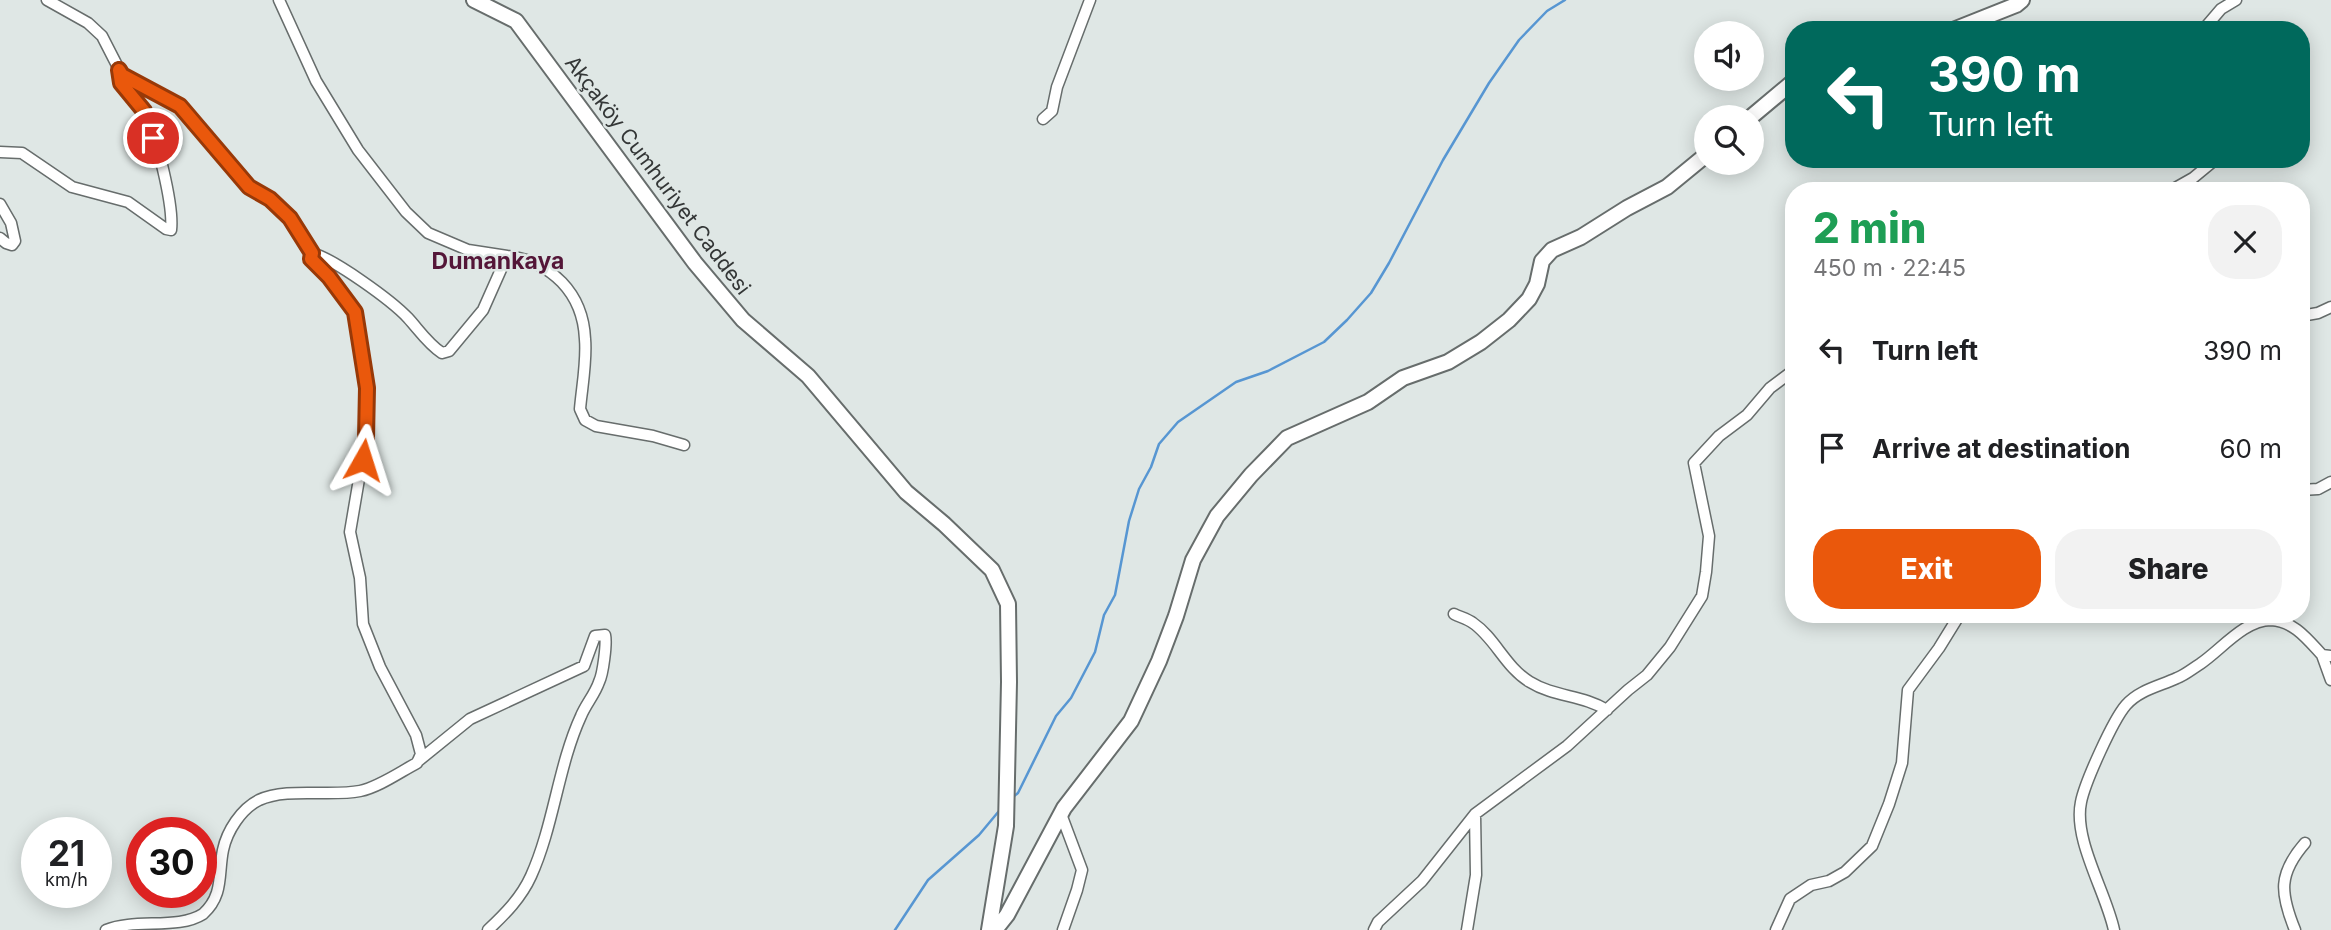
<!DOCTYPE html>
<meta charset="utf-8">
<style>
:root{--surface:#fff;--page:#f2f2f2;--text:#202124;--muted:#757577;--accent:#ea580c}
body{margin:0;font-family:Inter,sans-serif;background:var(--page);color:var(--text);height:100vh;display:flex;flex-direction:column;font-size:26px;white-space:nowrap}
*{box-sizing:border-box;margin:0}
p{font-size:23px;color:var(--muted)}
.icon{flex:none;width:38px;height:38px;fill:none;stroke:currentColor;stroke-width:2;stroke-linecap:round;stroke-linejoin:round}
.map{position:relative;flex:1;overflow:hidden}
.drawer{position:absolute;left:1785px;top:182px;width:525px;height:441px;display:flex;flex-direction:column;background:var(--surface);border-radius:28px;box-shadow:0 4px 18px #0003}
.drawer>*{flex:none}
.hud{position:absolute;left:1785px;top:21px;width:525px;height:147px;border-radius:28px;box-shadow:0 4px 18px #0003;background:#00695c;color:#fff;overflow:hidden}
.controls{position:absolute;left:1694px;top:21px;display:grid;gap:14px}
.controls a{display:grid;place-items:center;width:70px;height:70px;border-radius:50%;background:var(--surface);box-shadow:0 4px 18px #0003;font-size:35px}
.speed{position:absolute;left:21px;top:817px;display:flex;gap:14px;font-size:35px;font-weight:700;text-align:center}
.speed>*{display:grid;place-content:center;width:91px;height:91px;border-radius:50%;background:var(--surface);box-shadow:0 4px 18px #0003;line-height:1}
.speed small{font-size:18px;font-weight:400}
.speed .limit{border:10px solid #d22;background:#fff;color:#111}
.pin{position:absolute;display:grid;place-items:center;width:60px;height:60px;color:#fff;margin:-30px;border:4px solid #fff;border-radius:50%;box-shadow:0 2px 7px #0007}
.me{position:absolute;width:77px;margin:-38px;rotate:6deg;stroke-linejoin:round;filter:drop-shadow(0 0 5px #0008)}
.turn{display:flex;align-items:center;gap:24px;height:147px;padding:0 28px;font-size:32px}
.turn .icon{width:91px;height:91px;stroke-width:2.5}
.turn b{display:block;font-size:49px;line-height:60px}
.round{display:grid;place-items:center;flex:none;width:74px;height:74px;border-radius:28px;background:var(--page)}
.headline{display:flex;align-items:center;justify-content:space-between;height:119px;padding:0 28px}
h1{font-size:42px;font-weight:800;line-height:52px;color:#1e9e55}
.primary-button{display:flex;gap:14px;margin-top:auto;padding:14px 28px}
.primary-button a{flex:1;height:80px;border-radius:28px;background:var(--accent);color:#fff;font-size:28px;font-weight:800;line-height:80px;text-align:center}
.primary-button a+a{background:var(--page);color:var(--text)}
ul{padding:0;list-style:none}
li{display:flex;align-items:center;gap:21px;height:98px;padding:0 28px}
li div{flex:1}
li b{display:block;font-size:26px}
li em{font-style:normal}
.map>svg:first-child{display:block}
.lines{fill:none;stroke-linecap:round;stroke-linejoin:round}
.stream{stroke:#5796d2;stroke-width:2.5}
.street-casing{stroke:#676d6c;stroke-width:13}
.secondary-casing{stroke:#676d6c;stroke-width:18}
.street{stroke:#fff;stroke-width:10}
.secondary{stroke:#fff;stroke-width:14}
.route-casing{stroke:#983908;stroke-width:18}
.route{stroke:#ea580c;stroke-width:12}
.labels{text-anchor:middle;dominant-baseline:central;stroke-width:5;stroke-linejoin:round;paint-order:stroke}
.street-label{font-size:21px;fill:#333636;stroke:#dfe7e5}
.neighbourhood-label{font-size:23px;font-weight:bold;fill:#541638;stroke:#dfe7e5}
</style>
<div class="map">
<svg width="2331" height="930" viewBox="0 0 2331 930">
<rect width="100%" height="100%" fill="#dfe7e5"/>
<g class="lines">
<path class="stream" d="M1013 797 1018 793 1056 716 1071 698 1095 652 1104 615 1115 595 1129 521 1139 489 1151 467 1159 444 1178 422 1236 382 1268 371 1324 342 1347 320 1371 293 1389 263 1443 160 1489 83 1519 40 1547 11 1565 0
M895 930 928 880 979 835 999 811"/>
<g class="street-casing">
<path id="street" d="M47 0 88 23 102 36 122 75 180 106 249 187 270 199 290 218 306 247 312 253
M2203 30 2221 9 2236 0
M1043 119 1052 111 1057 87 1090 0
M0 152 22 153 72 187 128 202 166 229 171 230C174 205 156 135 145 112 137 96 123 89 119 71
M2170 191 2193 178 2216 159
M0 204 11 223 15 241 12 245 6 243 0 238
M507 256C551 261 583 293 585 339 587 361 582 386 580 409L585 420 596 426 653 436 684 445
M2301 316 2318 313 2331 307
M2301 490 2318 489 2331 482
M1454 614C1460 617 1468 619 1473 623 1495 638 1506 668 1530 682 1554 697 1583 695 1607 710
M2322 655 2331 680
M417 762 470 719 584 666 595 636 605 635C607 643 603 674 599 682 595 694 586 704 581 716 558 766 554 825 531 876 521 898 505 914 488 930
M1061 814 1082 870 1077 890 1063 930
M106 930C135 918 178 930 203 914 224 895 218 874 223 850 227 831 241 809 259 800 287 787 330 797 360 791 379 787 400 772 417 763L421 754 416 735 380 667 363 624 360 578 350 532 366 438 367 388 355 312 329 277 311 259 312 253C334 259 391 300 408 318 419 330 428 344 442 353L449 351 483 310 507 256 468 250 428 233 406 212 358 150 316 81 279 0
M1374 930 1378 922 1422 881 1475 814 1567 746 1628 690 1647 675 1670 647 1702 596 1706 572 1709 536 1694 463 1719 436 1747 415 1770 388 1794 370
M1467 930 1476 875 1475 814
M1776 930 1790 899 1811 885 1829 881 1845 872 1872 846 1889 804 1902 763 1908 690 1939 648 1960 614
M2114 930C2106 892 2073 840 2081 802 2085 782 2113 720 2126 705 2139 690 2160 686 2177 678 2185 675 2192 669 2200 664 2221 650 2244 620 2271 620 2294 621 2308 640 2322 655L2331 656
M2295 930C2280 893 2278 874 2305 843"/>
</g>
<g class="secondary-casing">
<path id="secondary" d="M474 0 516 21 695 263 743 320 808 376 906 492 944 524 992 570 1008 604 1009 682 1006 826 989 930
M1953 30 2016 5 2022 0
M1751 117 1794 81
M995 930 1007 915 1064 808 1131 721 1159 661 1176 616 1193 560 1217 516 1251 475 1287 438 1368 402 1403 378 1448 362 1481 342 1509 320 1529 299 1537 284 1542 261 1552 250 1581 237 1627 208 1667 187 1706 155"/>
</g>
<use href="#street" class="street"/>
<use href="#secondary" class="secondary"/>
</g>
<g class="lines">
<g class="route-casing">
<path id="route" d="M153 138 144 111 121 83 119 70 122 75 180 106 249 187 270 199 290 218 312 253 311 259 329 277 355 312 367 388 366 438 363 460"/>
</g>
<use href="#route" class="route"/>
</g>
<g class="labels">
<g class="street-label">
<text transform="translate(658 175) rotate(53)">Akçaköy Cumhuriyet Caddesi</text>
</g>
<g class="neighbourhood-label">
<text x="498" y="261">Dumankaya</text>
</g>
</g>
</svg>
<div class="controls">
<a><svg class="icon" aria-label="sound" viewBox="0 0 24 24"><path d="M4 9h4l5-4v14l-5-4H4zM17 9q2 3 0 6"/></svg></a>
<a><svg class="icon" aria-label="search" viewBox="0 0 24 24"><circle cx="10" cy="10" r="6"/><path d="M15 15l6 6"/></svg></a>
</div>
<div class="speed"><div>21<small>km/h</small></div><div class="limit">30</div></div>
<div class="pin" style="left:153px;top:138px;background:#d93025"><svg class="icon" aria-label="arrive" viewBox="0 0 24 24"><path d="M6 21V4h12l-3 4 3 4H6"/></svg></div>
<svg class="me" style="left:363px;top:460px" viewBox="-20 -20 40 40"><path d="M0-17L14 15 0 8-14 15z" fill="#ea580c" stroke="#fff" stroke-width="4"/></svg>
<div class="hud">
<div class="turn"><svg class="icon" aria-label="left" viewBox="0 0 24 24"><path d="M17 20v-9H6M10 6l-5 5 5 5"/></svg><div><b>390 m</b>Turn left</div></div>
</div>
<section class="drawer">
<div class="headline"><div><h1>2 min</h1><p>450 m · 22:45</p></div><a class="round"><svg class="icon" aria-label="close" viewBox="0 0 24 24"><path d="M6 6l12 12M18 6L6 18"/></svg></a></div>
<ul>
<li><svg class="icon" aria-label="left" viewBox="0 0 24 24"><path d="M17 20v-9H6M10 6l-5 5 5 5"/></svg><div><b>Turn left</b></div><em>390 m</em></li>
<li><svg class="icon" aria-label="arrive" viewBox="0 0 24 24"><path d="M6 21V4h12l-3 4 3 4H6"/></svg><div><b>Arrive at destination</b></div><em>60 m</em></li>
</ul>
<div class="primary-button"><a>Exit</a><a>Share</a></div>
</section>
</div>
